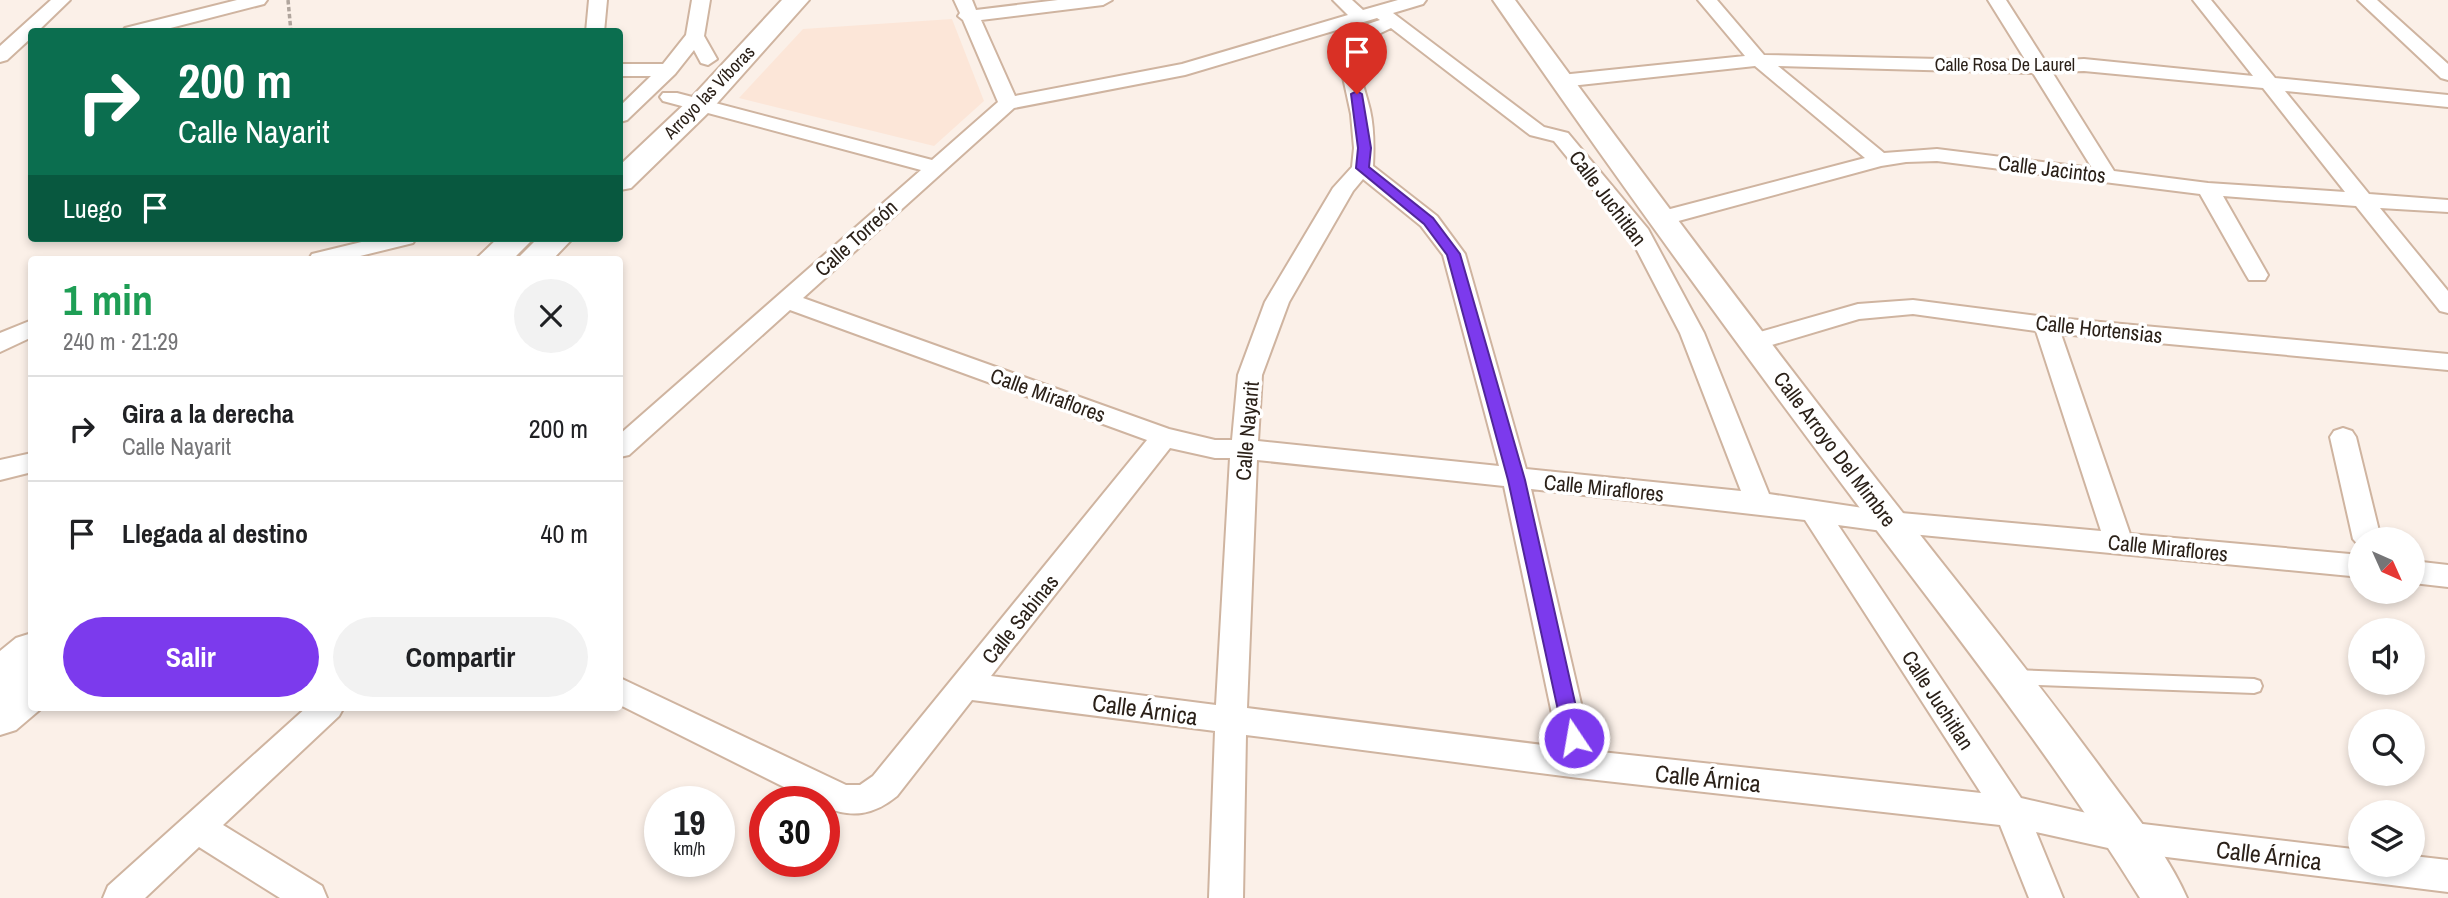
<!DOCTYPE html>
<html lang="es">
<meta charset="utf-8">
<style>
:root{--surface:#fff;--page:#f2f2f2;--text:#202124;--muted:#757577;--line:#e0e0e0;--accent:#7c3aed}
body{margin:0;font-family:"Archivo Narrow",sans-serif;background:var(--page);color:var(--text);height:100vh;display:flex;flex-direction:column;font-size:26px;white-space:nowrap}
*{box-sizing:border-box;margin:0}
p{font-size:23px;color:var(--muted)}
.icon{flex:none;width:38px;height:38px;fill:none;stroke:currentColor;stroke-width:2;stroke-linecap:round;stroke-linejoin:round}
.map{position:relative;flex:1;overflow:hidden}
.side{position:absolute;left:28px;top:256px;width:595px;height:455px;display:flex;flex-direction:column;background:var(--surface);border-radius:7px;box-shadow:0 4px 10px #0003}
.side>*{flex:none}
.hud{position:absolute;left:28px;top:28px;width:595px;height:214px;border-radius:7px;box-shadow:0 4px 10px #0003;background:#0b6e4f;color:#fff;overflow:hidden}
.needle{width:46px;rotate:135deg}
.tools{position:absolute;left:2348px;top:527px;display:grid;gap:14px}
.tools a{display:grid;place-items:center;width:77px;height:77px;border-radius:50%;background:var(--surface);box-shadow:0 4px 10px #0003;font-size:35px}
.speed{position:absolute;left:644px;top:786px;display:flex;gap:14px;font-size:35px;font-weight:700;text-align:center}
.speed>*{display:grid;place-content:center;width:91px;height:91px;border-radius:50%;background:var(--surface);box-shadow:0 4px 10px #0003;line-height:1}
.speed small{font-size:18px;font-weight:400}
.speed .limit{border:10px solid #d22;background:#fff;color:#111}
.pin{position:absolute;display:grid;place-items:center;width:60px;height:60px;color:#fff;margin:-72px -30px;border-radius:50% 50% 50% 0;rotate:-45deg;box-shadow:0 0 7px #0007}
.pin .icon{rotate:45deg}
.me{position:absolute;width:77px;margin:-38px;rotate:348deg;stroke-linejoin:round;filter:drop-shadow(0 0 5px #0008)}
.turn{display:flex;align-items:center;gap:24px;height:147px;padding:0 35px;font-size:32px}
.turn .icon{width:91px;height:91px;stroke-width:2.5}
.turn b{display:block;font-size:49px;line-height:60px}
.then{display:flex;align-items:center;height:66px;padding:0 35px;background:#0003;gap:14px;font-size:26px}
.round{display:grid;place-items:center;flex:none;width:74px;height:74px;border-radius:37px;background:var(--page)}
.summary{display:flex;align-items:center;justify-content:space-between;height:119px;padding:0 35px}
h1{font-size:42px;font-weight:800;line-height:52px;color:#1e9e55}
.cta{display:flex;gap:14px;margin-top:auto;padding:14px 35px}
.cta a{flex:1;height:80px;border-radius:42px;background:var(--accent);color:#fff;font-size:28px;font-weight:800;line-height:80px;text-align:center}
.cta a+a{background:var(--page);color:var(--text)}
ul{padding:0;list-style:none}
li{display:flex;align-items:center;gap:21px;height:105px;padding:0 35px;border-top:2px solid var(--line)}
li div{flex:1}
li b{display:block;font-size:26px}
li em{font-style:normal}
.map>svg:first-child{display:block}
.built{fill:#fce6d8}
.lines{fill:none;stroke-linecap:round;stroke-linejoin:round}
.service-casing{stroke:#cfb4a0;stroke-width:4}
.minor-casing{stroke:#cfb4a0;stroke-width:4}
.tertiary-casing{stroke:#cfb4a0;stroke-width:4}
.primary-casing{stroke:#cfb4a0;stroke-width:4}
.path{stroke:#b0a59d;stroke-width:3.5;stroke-dasharray:4.5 2.5;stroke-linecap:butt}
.service{fill:#fff;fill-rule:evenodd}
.minor{fill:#fff;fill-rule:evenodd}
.tertiary{fill:#fff;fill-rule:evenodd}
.primary{fill:#fff;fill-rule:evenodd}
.route{fill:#7c3aed;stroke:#51269a;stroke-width:2}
.labels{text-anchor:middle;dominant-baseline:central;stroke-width:7;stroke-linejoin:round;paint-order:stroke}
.far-street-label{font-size:18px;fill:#2b2119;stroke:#fff}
.street-label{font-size:21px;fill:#2b2119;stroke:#fff}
.near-street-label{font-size:24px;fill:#2b2119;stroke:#fff}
</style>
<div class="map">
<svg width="2448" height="898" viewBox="0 0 2448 898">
<rect width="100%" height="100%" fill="#fbf0e8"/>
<path class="built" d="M952 19 984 101 934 146 739 98 803 29Z"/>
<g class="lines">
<g class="service-casing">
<path id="service" d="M2013 670 2254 679 2260 681 2262 686 2260 691 2254 693 2013 684 2007 682 2005 677 2007 672Z"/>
</g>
<g class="minor-casing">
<path id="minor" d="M51 0H70L37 32H32V37L7 60 0 62V46Z
M237 0H267L264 4 155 32H122L125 28Z
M589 0H607L604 32H586Z
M692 0H710L704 36 717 59 708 65 701 63 694 50 675 74 627 120 620 122V106L651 76H620V64H663L686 35Z
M954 0H972L976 10 1058 0H1112L1103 5 981 20 1015 96 1182 64 1348 15 1333 0H1352L1363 10 1398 0H1426L1423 4 1393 13 1544 127 1568 133 1648 229 1704 333 1769 494 1890 512 2101 531 2036 331 1913 314 1859 319 1755 350 1746 348 1743 342 1746 336 1858 304 1913 300 2046 317 2448 354V370L2061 334 2130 534 2361 555V577L1890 532 1838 525 2021 798 2126 822 2361 850V864H2413V856L2448 860V892L2126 852 2036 832 2063 898H2029L2000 825 1579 778 1246 735 1243 898H1209L1215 731 972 700 897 796C874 815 851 819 824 806V802H814L620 705V678L846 785H860L873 776 1147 440 790 310 629 455 620 457V434L921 170 663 101 660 97 663 93H677L932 160 998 102 963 20 958 16 960 13ZM1377 18 1380 20 1362 26 1340 41 1338 54 1351 114 1354 148 1352 167 1333 188 1265 302 1238 375 1232 440H1215L1169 429 803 298 1014 108 1185 75ZM1391 28 1530 135 1554 141 1627 231 1680 333 1741 491 1526 469 1465 254 1437 216 1373 166C1374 147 1374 128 1370 110 1365 89 1355 65 1358 44ZM1363 179 1421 226 1443 255 1499 466 1258 441 1262 375 1289 302 1353 191ZM1170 448 1215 458H1230L1216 705 991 676ZM1257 460 1504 486 1559 747 1247 708ZM1531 489 1805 520 1981 793 1592 751Z
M1698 0H1717L1764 55 2026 61 1988 0H2006L2045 61 2084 59 2253 76 2193 0H2211L2275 78 2448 95V107L2285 91 2369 194 2448 200V212L2380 208 2448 291V313L2440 311 2356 206 2223 196 2268 275 2265 280H2249L2246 275 2200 194 1937 161 1906 162 1881 166 1671 223H1655L1652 218 1655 213 1865 158 1755 66 1561 87 1551 81 1561 75 1745 56ZM1778 66 2033 73 2092 168 1937 149 1884 153ZM2084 71 2263 88 2345 192 2208 183 2114 171 2052 72Z
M2358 0H2377L2448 64V80L2441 78Z
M378 238H416L413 243 348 259H309L312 254Z
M32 320V337L0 352V333Z
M2343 428 2352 431 2356 437 2381 539H2361V548L2353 539 2330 437 2334 431Z
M32 453V472L0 480V460Z
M2413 561 2448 565V587L2413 583Z
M307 707H344L339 716 223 825 322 886 327 898H280L199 847 145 898H103L108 886Z"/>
</g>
<g class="tertiary-casing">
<path id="tertiary" d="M1493 0H1515C1642 173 1770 345 1903 513 1970 599 2039 683 2103 771 2132 811 2167 852 2187 898H2140C2061 770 1969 652 1878 532 1746 357 1617 180 1493 0Z"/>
</g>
<g class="primary-casing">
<path id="primary" d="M782 0H809L711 110 631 188 620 190V165L691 98Z
M498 238H534L513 259H476Z
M538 238H573L553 259H517Z
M32 633V707H43L16 730 0 735V651L16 638Z"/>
</g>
<path class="path" d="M288 0 291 32"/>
<use href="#service" class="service"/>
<use href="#minor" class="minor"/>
<use href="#tertiary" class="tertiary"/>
<use href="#primary" class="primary"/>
</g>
<path class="route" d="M1357 91 1362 94 1371 148 1369 167 1433 218 1460 254 1525 480 1583 738 1580 744 1574 747 1567 744 1564 738 1508 480 1447 255 1424 224 1356 168 1358 148 1351 94Z"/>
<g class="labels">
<g class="far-street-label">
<text x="2005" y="64">Calle Rosa De Laurel</text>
<text transform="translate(709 92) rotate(-46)">Arroyo las Víboras</text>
</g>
<g class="street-label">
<text transform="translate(2052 169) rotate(7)">Calle Jacintos</text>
<text transform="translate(1608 198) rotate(53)">Calle Juchitlan</text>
<text transform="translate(856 238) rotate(-42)">Calle Torreón</text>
<text transform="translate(2099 329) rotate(6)">Calle Hortensias</text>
<text transform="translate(1048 395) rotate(20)">Calle Miraflores</text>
<text transform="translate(1247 431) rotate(-85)">Calle Nayarit</text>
<text transform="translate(1835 449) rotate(53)">Calle Arroyo Del Mimbre</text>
<text transform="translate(1604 488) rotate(6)">Calle Miraflores</text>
<text transform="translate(2168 548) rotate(6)">Calle Miraflores</text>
<text transform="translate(1020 619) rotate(-51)">Calle Sabinas</text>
<text transform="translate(1938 700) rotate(57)">Calle Juchitlan</text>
</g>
<g class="near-street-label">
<text transform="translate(1145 709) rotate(8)">Calle Árnica</text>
<text transform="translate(1708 778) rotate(6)">Calle Árnica</text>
<text transform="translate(2269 855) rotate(7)">Calle Árnica</text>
</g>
</g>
</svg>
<div class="tools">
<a><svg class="needle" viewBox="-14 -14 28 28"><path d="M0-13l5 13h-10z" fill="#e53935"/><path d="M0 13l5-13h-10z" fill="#757577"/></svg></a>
<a><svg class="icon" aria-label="sound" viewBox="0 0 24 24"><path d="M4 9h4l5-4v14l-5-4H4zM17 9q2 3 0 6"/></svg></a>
<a><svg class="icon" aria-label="search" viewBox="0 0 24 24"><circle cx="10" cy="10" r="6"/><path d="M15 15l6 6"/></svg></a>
<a><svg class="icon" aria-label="layers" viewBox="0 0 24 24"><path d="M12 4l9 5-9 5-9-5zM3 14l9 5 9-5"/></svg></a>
</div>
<div class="speed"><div>19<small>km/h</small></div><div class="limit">30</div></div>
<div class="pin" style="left:1357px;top:94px;background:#d93025"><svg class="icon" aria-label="arrive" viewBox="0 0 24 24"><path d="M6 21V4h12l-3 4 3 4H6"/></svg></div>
<svg class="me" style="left:1574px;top:738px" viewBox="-20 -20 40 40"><circle r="17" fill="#7c3aed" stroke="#fff" stroke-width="3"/><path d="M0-11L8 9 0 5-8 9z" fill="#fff"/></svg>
<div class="hud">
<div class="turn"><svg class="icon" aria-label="right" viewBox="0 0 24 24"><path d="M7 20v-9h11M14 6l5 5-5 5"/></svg><div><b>200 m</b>Calle Nayarit</div></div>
<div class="then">Luego<svg class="icon" aria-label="arrive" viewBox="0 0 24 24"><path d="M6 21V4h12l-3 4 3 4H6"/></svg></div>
</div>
<section class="side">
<div class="summary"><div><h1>1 min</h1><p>240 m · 21:29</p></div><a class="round"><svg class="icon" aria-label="close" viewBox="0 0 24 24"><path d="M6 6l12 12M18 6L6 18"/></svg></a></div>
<ul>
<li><svg class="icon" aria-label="right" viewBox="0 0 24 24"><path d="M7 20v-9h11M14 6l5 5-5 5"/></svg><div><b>Gira a la derecha</b><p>Calle Nayarit</p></div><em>200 m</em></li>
<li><svg class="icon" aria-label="arrive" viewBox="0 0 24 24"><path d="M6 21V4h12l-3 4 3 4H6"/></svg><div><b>Llegada al destino</b></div><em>40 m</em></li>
</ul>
<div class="cta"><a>Salir</a><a>Compartir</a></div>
</section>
</div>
